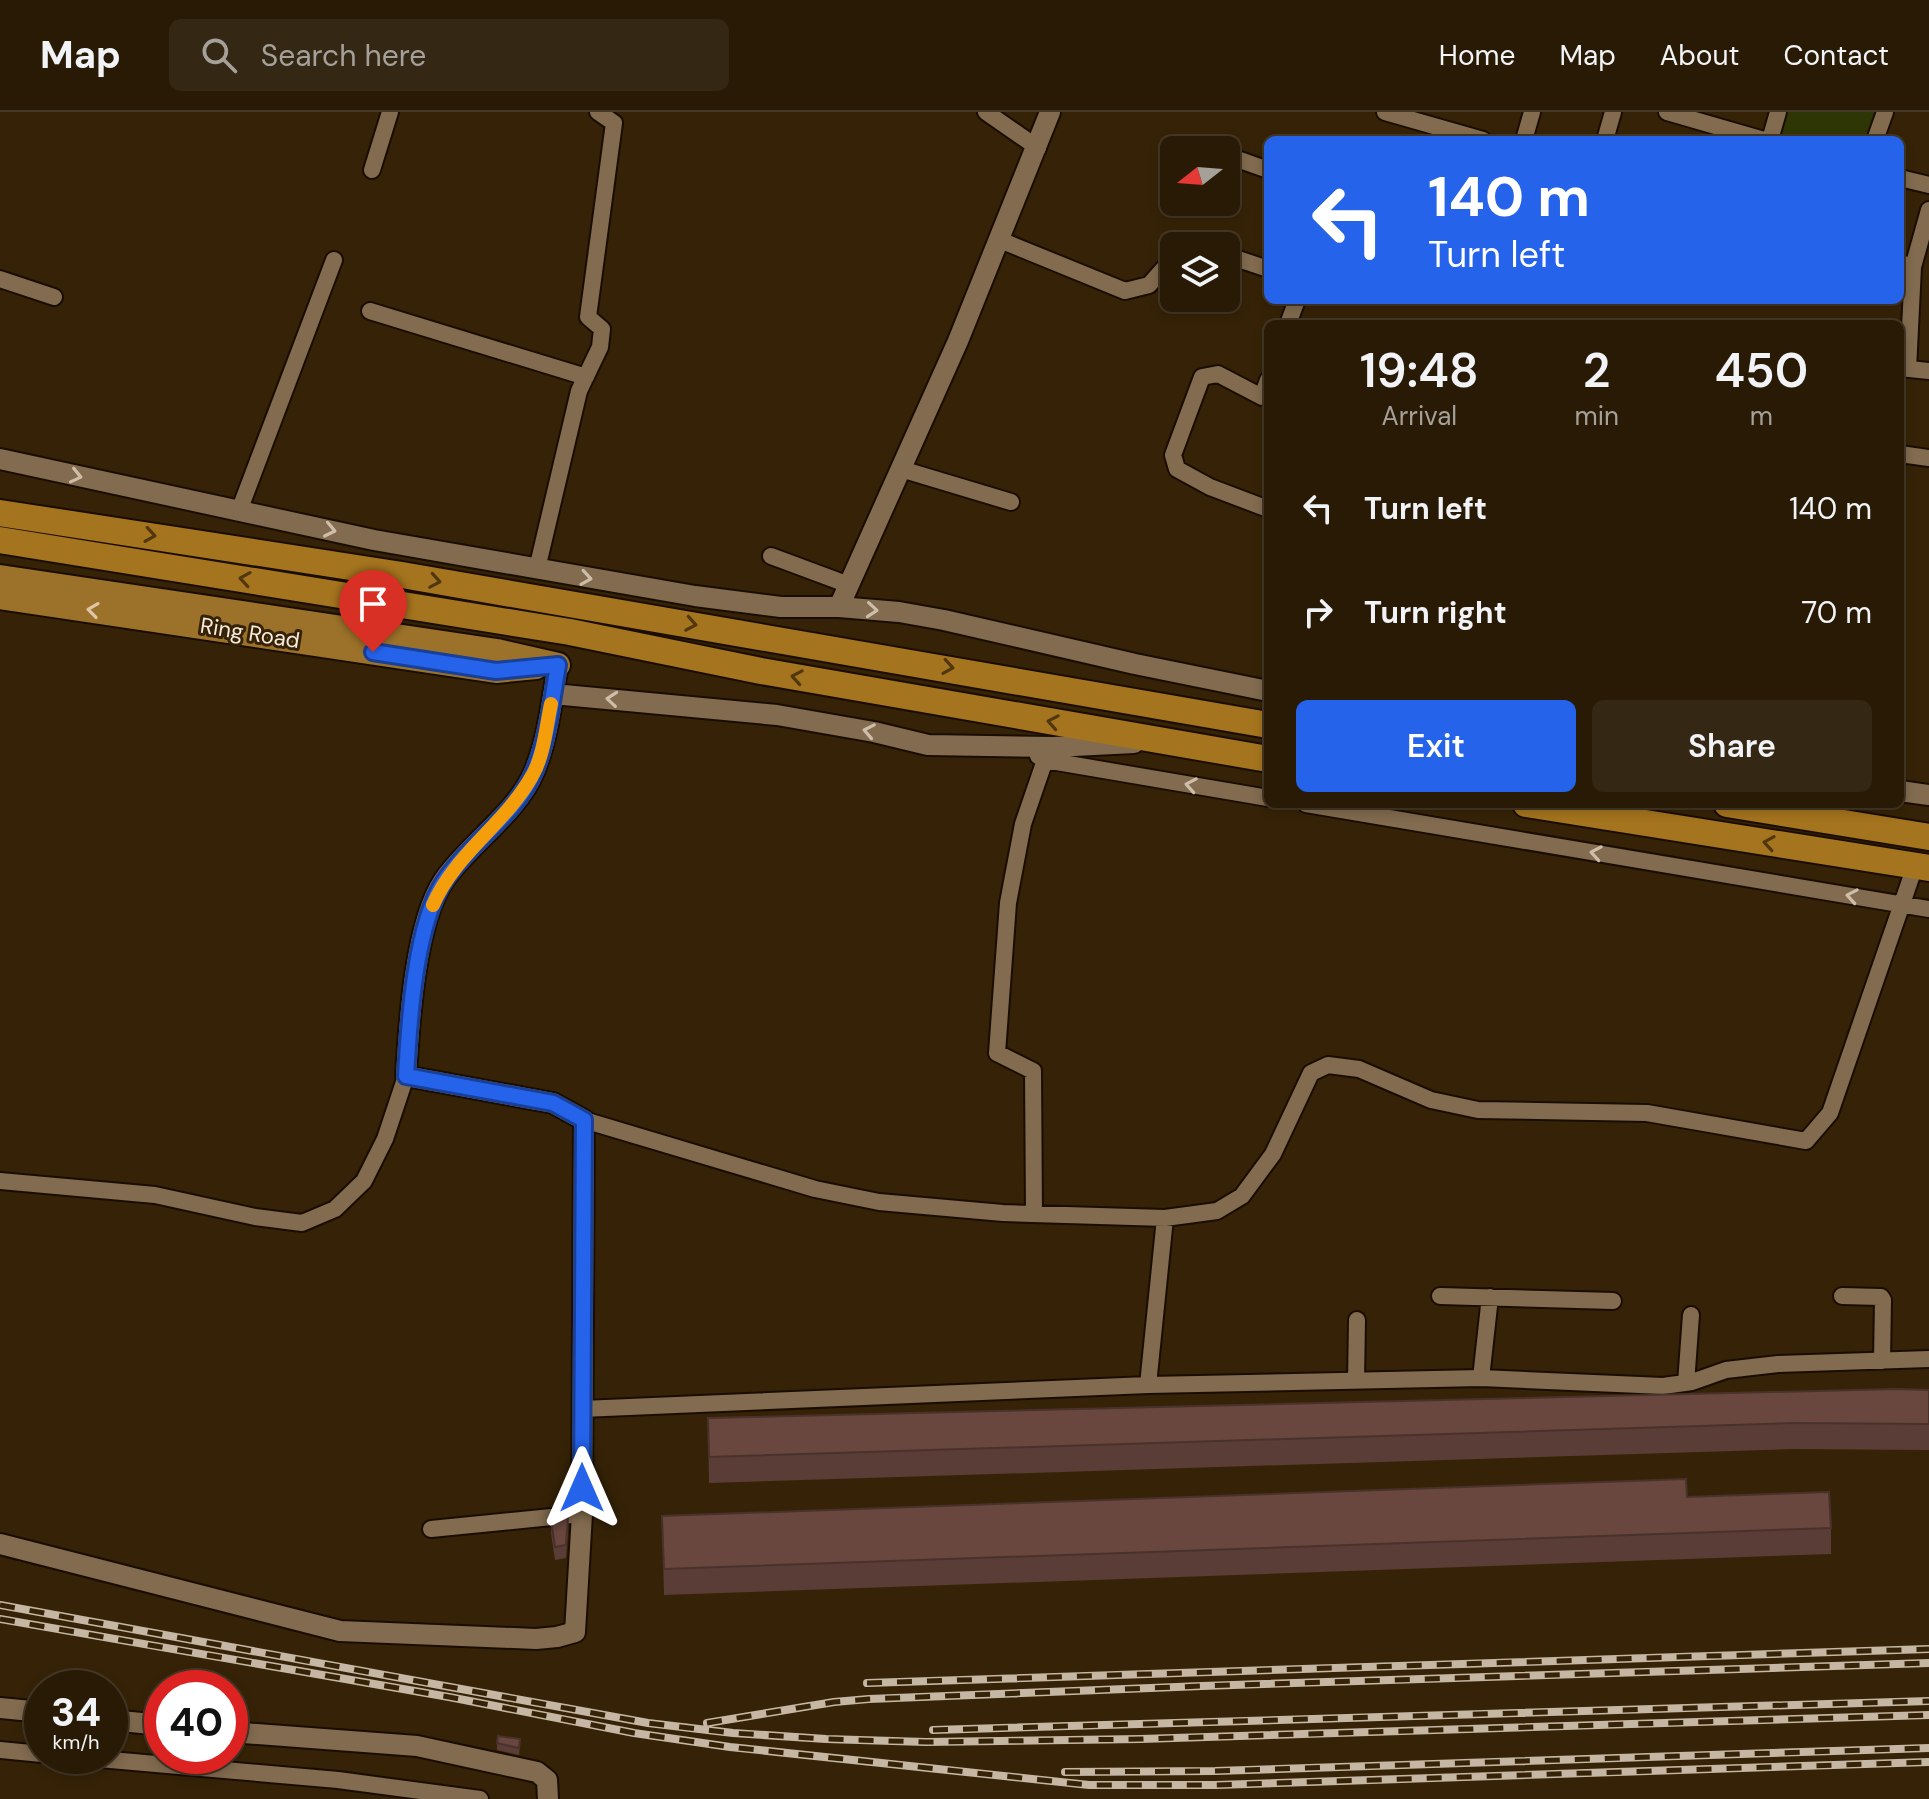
<!DOCTYPE html>
<style>
:root{--surface:#281a05;--page:#342713;--text:#f1f3f6;--muted:#a5a19a;--line:#443827;--accent:#2563eb}
body{margin:0;font-family:"DM Sans",sans-serif;background:var(--page);color:var(--text);height:100vh;display:flex;flex-direction:column;font-size:30px;white-space:nowrap}
*{box-sizing:border-box;margin:0}
p{font-size:26px;color:var(--muted)}
.icon{flex:none;width:44px;height:44px;fill:none;stroke:currentColor;stroke-width:2;stroke-linecap:round;stroke-linejoin:round}
.map{position:relative;flex:1;overflow:hidden}
.side{position:absolute;left:1264px;top:208px;width:640px;height:488px;display:flex;flex-direction:column;background:var(--surface);border-radius:12px;box-shadow:0 4px 12px #0003,0 0 0 2px var(--line)}
.side>*{flex:none}
.banner{position:absolute;left:1264px;top:24px;width:640px;height:168px;border-radius:12px;box-shadow:0 4px 12px #0003,0 0 0 2px var(--line);background:#2563eb;color:#fff;overflow:hidden}
.needle{width:52px;rotate:253deg}
.fabs{position:absolute;left:1160px;top:24px;display:grid;gap:16px}
.fabs a{display:grid;place-items:center;width:80px;height:80px;border-radius:12px;background:var(--surface);box-shadow:0 4px 12px #0003,0 0 0 2px var(--line);font-size:40px}
.speed{position:absolute;left:24px;top:1558px;display:flex;gap:16px;font-size:40px;font-weight:700;text-align:center}
.speed>*{display:grid;place-content:center;width:104px;height:104px;border-radius:50%;background:var(--surface);box-shadow:0 4px 12px #0003,0 0 0 2px var(--line);line-height:1}
.speed small{font-size:20px;font-weight:400}
.speed .limit{border:12px solid #d22;background:#fff;color:#111}
.pin{position:absolute;display:grid;place-items:center;width:68px;height:68px;color:#fff;margin:-82px -34px;border-radius:50% 50% 50% 0;rotate:-45deg;box-shadow:0 0 8px #0007}
.pin .icon{rotate:45deg}
.me{position:absolute;width:88px;margin:-44px;rotate:0deg;stroke-linejoin:round;filter:drop-shadow(0 0 6px #0008)}
.turn{display:flex;align-items:center;gap:28px;height:168px;padding:0 32px;font-size:36px}
.turn .icon{width:104px;height:104px;stroke-width:2.5}
.turn b{display:block;font-size:56px;line-height:68px}
.eta{display:flex;justify-content:space-evenly;align-items:center;height:136px;text-align:center}
.eta b{font-size:48px;font-weight:600;line-height:56px}
.button{display:flex;gap:16px;margin-top:auto;padding:16px 32px}
.button a{flex:1;height:92px;border-radius:12px;background:var(--accent);color:#fff;font-size:32px;font-weight:600;line-height:92px;text-align:center}
.button a+a{background:var(--page);color:var(--text)}
ul{padding:0;list-style:none}
li{display:flex;align-items:center;gap:24px;height:104px;padding:0 32px}
li div{flex:1}
li b{display:block;font-size:30px}
li em{font-style:normal}
header{display:flex;align-items:center;gap:48px;box-sizing:border-box;height:112px;padding:0 40px;background:var(--surface);border-bottom:2px solid var(--line)}
header strong{font-size:38px}
nav{display:flex;gap:44px;margin-inline-start:auto;font-size:28px}
.search{width:560px;height:72px;background:var(--page);display:flex;align-items:center;gap:20px;box-sizing:border-box;padding:0 28px;border-radius:12px;color:var(--muted);font-size:30px}
.map>svg:first-child{display:block}
.green{fill:#2f3606}
.lines{fill:none;stroke-linecap:round;stroke-linejoin:round}
.minor-casing{stroke:#1a0d00;stroke-width:20}
.tertiary-casing{stroke:#1a0d00;stroke-width:24}
.primary-casing{stroke:#1a0d00;stroke-width:28}
.trunk-casing{stroke:#1a0d00;stroke-width:30}
.minor{stroke:#826b4f;stroke-width:16}
.tertiary{stroke:#826b4f;stroke-width:20}
.primary{stroke:#9c722a;stroke-width:24}
.trunk{stroke:#a5741e;stroke-width:26}
.rail-casing{stroke:#c6b7a4;stroke-width:8}
.rail{stroke:#362307;stroke-width:5;stroke-dasharray:15;stroke-linecap:butt}
.wall{fill:#5a3d36}
.building{fill:#69473f;stroke:#4a322c;stroke-width:2}
.oneway{stroke:#cebea9}
.oneway2{stroke:#52370d}
.oneway3{stroke:#dcc6a5}
.route-casing{stroke:#184099;stroke-width:20}
.route{stroke:#2563eb;stroke-width:14}
.slow{stroke:#f59e0b;stroke-width:14}
.labels{text-anchor:middle;dominant-baseline:central;stroke-width:6;stroke-linejoin:round;paint-order:stroke}
.street-label{font-size:22px;fill:#f7eada;stroke:#362307}
</style>
<header>
<strong>Map</strong>
<div class="search"><svg class="icon" aria-label="search" viewBox="0 0 24 24"><circle cx="10" cy="10" r="6"/><path d="M15 15l6 6"/></svg>Search here</div>
<nav><a>Home</a><a>Map</a><a>About</a><a>Contact</a></nav>
</header>
<div class="map">
<svg width="1929" height="1687" viewBox="0 0 1929 1687">
<rect width="100%" height="100%" fill="#362307"/>
<path class="green" d="M1783 0H1875L1865 28H1777Z"/>
<g class="lines">
<g class="minor-casing">
<path id="minor" d="M986 0 1038 36
M1385 0 1483 28
M1667 0 1764 28
M1524 28 1532 0
M1605 28 1613 0
M1770 28 1778 0
M1875 28 1885 0
M1226 43 1268 58
M372 58 390 0
M1900 66 1929 73
M1000 128 1125 179 1149 173 1174 145
M1194 134H1197
M1226 143 1268 157
M1900 151 1913 155 1929 98
M0 167 54 185
M370 199 586 265
M1288 212 1297 188
M1900 256 1929 259
M1908 257 1913 155
M1268 268 1262 285 1218 262 1202 265 1173 343 1177 357 1210 375 1268 397
M1900 342 1929 346
M901 357 1011 390
M239 399 334 148
M771 444 849 473
M537 457 579 279 600 235 602 217 588 205 614 11 598 0
M1038 644 1045 648 1268 686
M1306 692 1929 797
M584 1008 815 1077 879 1090 1003 1101 1165 1106 1217 1099 1242 1084 1273 1042 1311 961 1328 953 1359 957 1431 988 1478 998 1647 1001 1806 1029 1830 1001 1915 754
M0 1069 155 1083 255 1105 302 1111 335 1097 364 1069 385 1027 406 964
M1034 1102 1033 959 997 941 1008 791 1023 712 1045 648
M1440 1184 1613 1189
M1842 1184 1881 1185 1883 1188 1882 1249
M1481 1266 1490 1185
M1356 1269 1357 1208
M1686 1271 1691 1203
M1148 1273 1165 1106
M582 1297 1148 1273 1481 1266 1663 1274 1692 1270 1726 1258 1778 1252 1929 1247
M431 1417 582 1402
M0 1638 42 1642
M65 1644 338 1668 480 1687"/>
</g>
<g class="tertiary-casing">
<path id="tertiary" d="M0 347 374 428 695 484 781 495H839L899 500 944 508 1135 552 1268 579
M839 495 958 229 1050 0
M553 582 777 603 874 620 928 633 1054 635 1134 631
M1900 679 1929 683
M0 1432 340 1519 536 1527 557 1525 575 1520 582 1402 584 1008 553 991 406 964C409 911 415 811 444 768 469 732 517 701 534 660 548 627 552 588 558 553
M0 1596 42 1600
M110 1608 162 1613
M230 1620 417 1634 537 1660 547 1668 548 1687"/>
</g>
<g class="primary-casing">
<path id="primary" d="M0 465 497 539 558 553
M0 485 496 559 536 555"/>
</g>
<g class="trunk-casing">
<path id="trunk" d="M0 401 402 463 1268 613
M0 428 570 520 761 559 1268 647
M1526 692 1929 756
M1727 692 1929 725"/>
</g>
<use href="#minor" class="minor"/>
<use href="#tertiary" class="tertiary"/>
<use href="#primary" class="primary"/>
<use href="#trunk" class="trunk"/>
<g class="rail-casing">
<path id="rail" d="M0 1493 648 1611 733 1621 826 1627 926 1630 1141 1627 1929 1603
M0 1507 449 1585 634 1621 730 1635 1089 1673H1216L1929 1650
M867 1571 1929 1537
M707 1611 834 1590 869 1587 1202 1574 1929 1551
M933 1618 1929 1589
M1065 1660 1215 1659 1929 1636"/>
</g>
<use href="#rail" class="rail"/>
</g>
<path class="wall" d="M1929 1278V1338L1794 1337 709 1371 708 1306Z
M1687 1385 1831 1416V1442L664 1483 662 1404Z
M551 1408 568 1418 566 1446 555 1448 551 1421Z
M497 1631 520 1634 519 1643 497 1638Z"/>
<path class="building" d="M1897 1277 1929 1278V1312L1794 1311 709 1345 708 1306Z
M1686 1367 1687 1385 1829 1380 1831 1416 664 1457 662 1404Z
M568 1405 566 1433 555 1435 551 1408Z
M498 1624 520 1627 519 1636 497 1631Z"/>
<defs><path id="oneway-chevron" d="M-2-3.5L2.5 0L-2 3.5" fill="none" stroke-width="1.6" stroke-linecap="round" stroke-linejoin="round" transform="scale(2)"/></defs>
<g class="oneway">
<use href="#oneway-chevron" transform="translate(76 364) rotate(13)"/>
<use href="#oneway-chevron" transform="translate(330 418) rotate(12)"/>
<use href="#oneway-chevron" transform="translate(586 466) rotate(9)"/>
<use href="#oneway-chevron" transform="translate(872 498) rotate(5)"/>
<use href="#oneway-chevron" transform="translate(612 587) rotate(-175)"/>
<use href="#oneway-chevron" transform="translate(869 619) rotate(-169)"/>
<use href="#oneway-chevron" transform="translate(1191 673) rotate(-170)"/>
<use href="#oneway-chevron" transform="translate(1596 741) rotate(-170)"/>
<use href="#oneway-chevron" transform="translate(1852 784) rotate(-170)"/>
</g>
<g class="oneway2">
<use href="#oneway-chevron" transform="translate(150 423) rotate(9)"/>
<use href="#oneway-chevron" transform="translate(245 467) rotate(-171)"/>
<use href="#oneway-chevron" transform="translate(435 469) rotate(10)"/>
<use href="#oneway-chevron" transform="translate(691 512) rotate(10)"/>
<use href="#oneway-chevron" transform="translate(948 555) rotate(9)"/>
<use href="#oneway-chevron" transform="translate(797 565) rotate(-170)"/>
<use href="#oneway-chevron" transform="translate(1053 610) rotate(-170)"/>
<use href="#oneway-chevron" transform="translate(1769 731) rotate(-171)"/>
</g>
<use class="oneway3" href="#oneway-chevron" transform="translate(93 498) rotate(-172)"/>
<g class="lines">
<g class="route-casing">
<path id="route" d="M373 540 496 559 558 553C552 588 548 627 534 660 517 701 469 732 445 768 415 811 409 911 406 964L553 991 584 1008 582 1376"/>
</g>
<use href="#route" class="route"/>
<path class="slow" d="M433 793C455 742 505 712 532 664 544 644 546 615 551 592"/>
</g>
<g class="labels">
<g class="street-label">
<text transform="translate(250 521) rotate(9)">Ring Road</text>
</g>
</g>
</svg>
<div class="fabs">
<a><svg class="needle" viewBox="-14 -14 28 28"><path d="M0-13l5 13h-10z" fill="#e53935"/><path d="M0 13l5-13h-10z" fill="#a5a19a"/></svg></a>
<a><svg class="icon" aria-label="layers" viewBox="0 0 24 24"><path d="M12 4l9 5-9 5-9-5zM3 14l9 5 9-5"/></svg></a>
</div>
<div class="speed"><div>34<small>km/h</small></div><div class="limit">40</div></div>
<div class="pin" style="left:373px;top:540px;background:#d93025"><svg class="icon" aria-label="arrive" viewBox="0 0 24 24"><path d="M6 21V4h12l-3 4 3 4H6"/></svg></div>
<svg class="me" style="left:582px;top:1376px" viewBox="-20 -20 40 40"><path d="M0-17L14 15 0 8-14 15z" fill="#2563eb" stroke="#fff" stroke-width="4"/></svg>
<div class="banner">
<div class="turn"><svg class="icon" aria-label="left" viewBox="0 0 24 24"><path d="M17 20v-9H6M10 6l-5 5 5 5"/></svg><div><b>140 m</b>Turn left</div></div>
</div>
<section class="side">
<div class="eta">
<div><b>19:48</b><p>Arrival</p></div>
<div><b>2</b><p>min</p></div>
<div><b>450</b><p>m</p></div>
</div>
<ul>
<li><svg class="icon" aria-label="left" viewBox="0 0 24 24"><path d="M17 20v-9H6M10 6l-5 5 5 5"/></svg><div><b>Turn left</b></div><em>140 m</em></li>
<li><svg class="icon" aria-label="right" viewBox="0 0 24 24"><path d="M7 20v-9h11M14 6l5 5-5 5"/></svg><div><b>Turn right</b></div><em>70 m</em></li>
</ul>
<div class="button"><a>Exit</a><a>Share</a></div>
</section>
</div>
